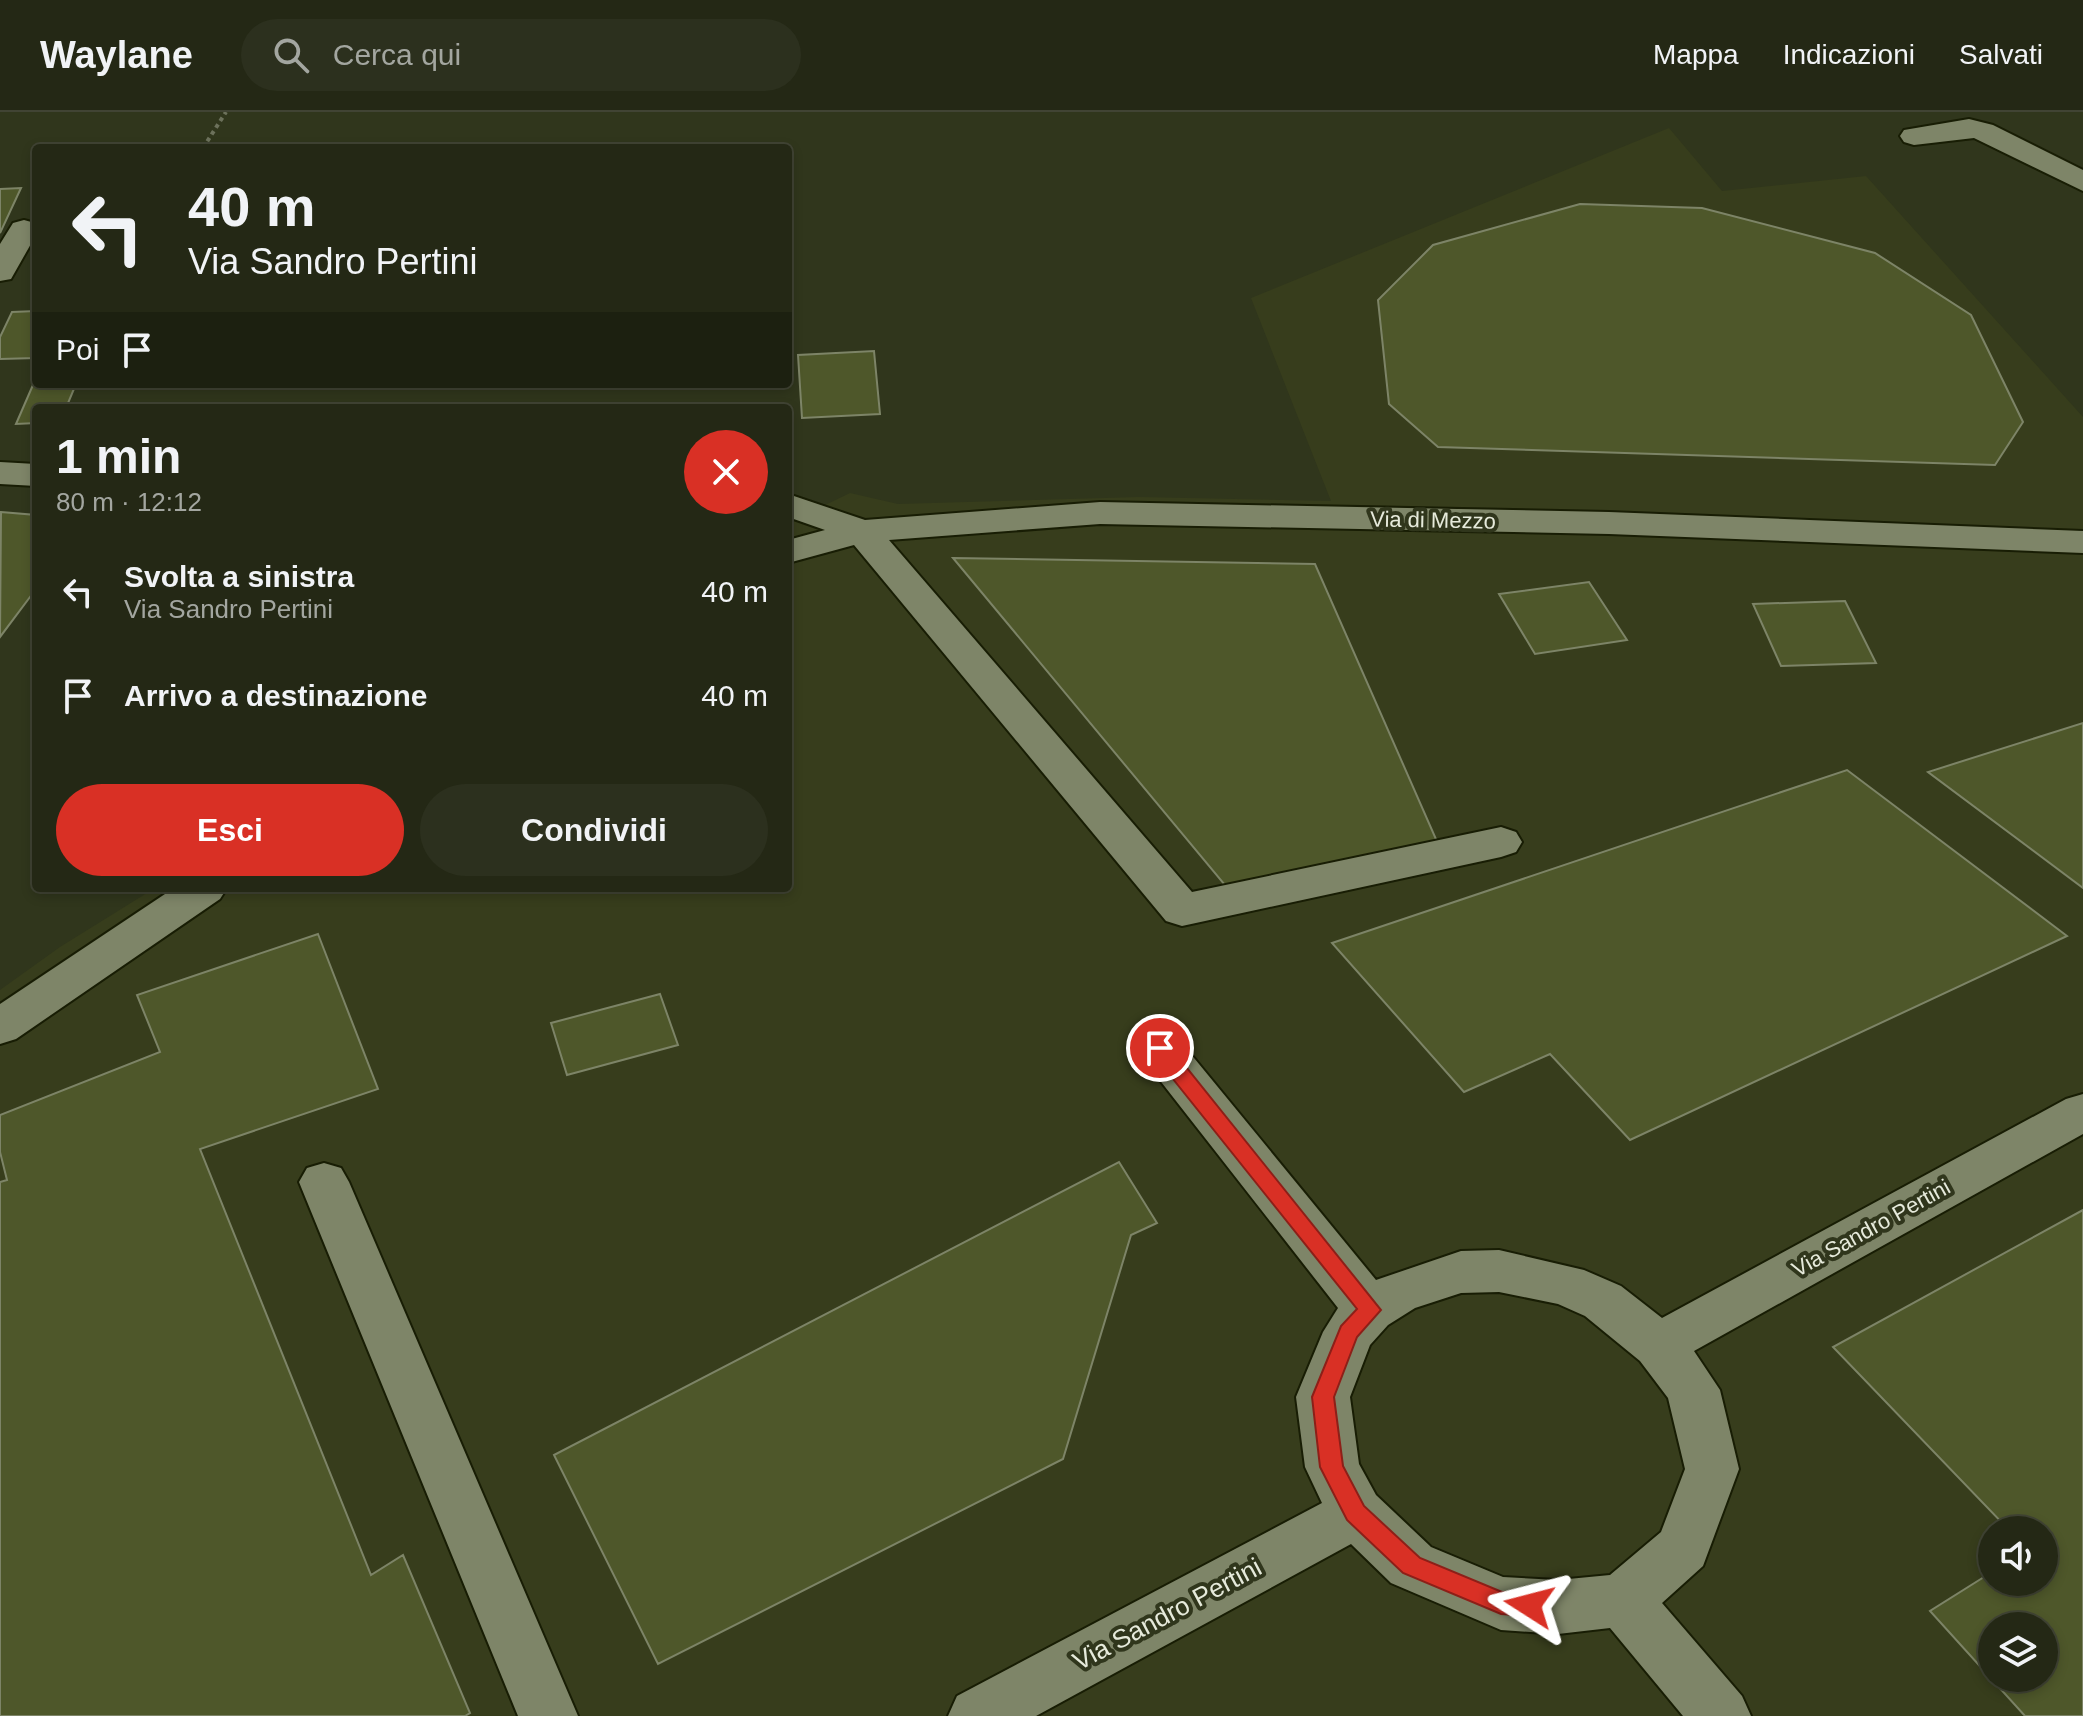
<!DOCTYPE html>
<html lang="it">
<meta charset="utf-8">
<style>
:root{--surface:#242815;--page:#2c301e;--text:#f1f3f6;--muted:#a3a6a0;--line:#414434;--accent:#d93025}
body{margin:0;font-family:Arial,sans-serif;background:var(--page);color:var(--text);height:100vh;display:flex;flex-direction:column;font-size:30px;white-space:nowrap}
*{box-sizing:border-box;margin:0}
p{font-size:26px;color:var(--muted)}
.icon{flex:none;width:44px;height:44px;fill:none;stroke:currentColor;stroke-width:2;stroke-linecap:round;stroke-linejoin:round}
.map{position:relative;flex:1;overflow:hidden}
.side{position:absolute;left:32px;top:292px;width:760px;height:488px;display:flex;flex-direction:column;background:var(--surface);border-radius:8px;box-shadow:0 4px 12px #0003,0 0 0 2px var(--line)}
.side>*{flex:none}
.hud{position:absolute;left:32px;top:32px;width:760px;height:244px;border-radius:8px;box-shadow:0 4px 12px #0003,0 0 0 2px var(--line);background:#242815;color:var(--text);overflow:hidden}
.controls{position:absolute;left:1978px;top:1404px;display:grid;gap:16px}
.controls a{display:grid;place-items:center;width:80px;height:80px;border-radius:50%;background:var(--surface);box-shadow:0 4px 12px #0003,0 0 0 2px var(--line);font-size:40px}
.pin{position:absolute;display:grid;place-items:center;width:68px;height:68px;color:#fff;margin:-34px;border:4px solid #fff;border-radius:50%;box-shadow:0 2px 8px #0007}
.me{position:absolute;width:88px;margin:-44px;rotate:279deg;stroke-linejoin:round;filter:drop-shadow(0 0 6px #0008)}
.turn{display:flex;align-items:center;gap:28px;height:168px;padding:0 24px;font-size:36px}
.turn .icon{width:104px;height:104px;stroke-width:2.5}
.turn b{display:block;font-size:56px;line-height:68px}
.then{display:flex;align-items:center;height:76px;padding:0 24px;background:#0003;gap:16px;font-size:30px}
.round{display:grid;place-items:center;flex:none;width:84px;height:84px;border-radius:42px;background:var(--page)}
.overview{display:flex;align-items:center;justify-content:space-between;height:136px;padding:0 24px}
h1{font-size:48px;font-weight:800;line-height:60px}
.primary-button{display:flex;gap:16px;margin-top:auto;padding:16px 24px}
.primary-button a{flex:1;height:92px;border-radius:48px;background:var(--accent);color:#fff;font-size:32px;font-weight:800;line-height:92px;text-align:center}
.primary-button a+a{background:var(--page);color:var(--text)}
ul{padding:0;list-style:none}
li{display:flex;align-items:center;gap:24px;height:104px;padding:0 24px}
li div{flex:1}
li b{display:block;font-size:30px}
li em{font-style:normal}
header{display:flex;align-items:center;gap:48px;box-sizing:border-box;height:112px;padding:0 40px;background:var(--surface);border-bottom:2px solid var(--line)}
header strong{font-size:38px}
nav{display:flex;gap:44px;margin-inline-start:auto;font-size:28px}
.search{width:560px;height:72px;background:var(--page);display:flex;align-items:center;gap:20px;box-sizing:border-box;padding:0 28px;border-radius:44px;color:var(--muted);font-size:30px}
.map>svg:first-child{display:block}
.built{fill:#373d1c;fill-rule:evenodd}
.building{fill:#4e572a;stroke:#7d8467;stroke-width:2;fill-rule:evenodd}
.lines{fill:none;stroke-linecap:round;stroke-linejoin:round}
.minor-casing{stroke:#181d04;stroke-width:4}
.path{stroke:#6c715b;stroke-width:4;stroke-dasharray:4 4;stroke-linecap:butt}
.minor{fill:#7e8568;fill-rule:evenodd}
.route{fill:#d93025;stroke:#8d1f18;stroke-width:2}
.labels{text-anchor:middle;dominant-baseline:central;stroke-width:8;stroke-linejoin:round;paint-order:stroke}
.street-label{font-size:22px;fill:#e6eadb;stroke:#30361c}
.near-street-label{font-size:26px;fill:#e6eadb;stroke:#30361c}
</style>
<header>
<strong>Waylane</strong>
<div class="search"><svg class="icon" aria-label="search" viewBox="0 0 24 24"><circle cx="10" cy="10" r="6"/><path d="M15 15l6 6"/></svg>Cerca qui</div>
<nav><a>Mappa</a><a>Indicazioni</a><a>Salvati</a></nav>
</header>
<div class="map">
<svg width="2083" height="1604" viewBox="0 0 2083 1604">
<rect width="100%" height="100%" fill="#30361c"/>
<path class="built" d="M1669 16 1722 79 1866 64 2083 305V1604H0V878L60 835 155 776H788V411L850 381 898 392 1139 385 1331 389 1251 186ZM1992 1418H2044V1470H1992ZM1992 1514H2044V1566H1992Z"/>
<path class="building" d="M21 76 0 121V77Z
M1580 92 1702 96 1875 141 1971 203 2023 310 1995 353 1438 335 1389 292 1378 188 1433 133Z
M36 199V246L0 247V225L12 200Z
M874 239 880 302 802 306 798 243Z
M36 266V272H76L66 296H36V311L16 312Z
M1 400 36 403V477L0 525Z
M953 446 1315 452 1439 734 1229 778Z
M1589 470 1627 528 1535 542 1499 482Z
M1845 489 1876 551 1781 554 1753 492Z
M2083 611V776L1928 660Z
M1847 658 2067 824 1630 1028 1550 942 1464 980 1332 831Z
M318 822 378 977 200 1037 371 1463 403 1443 470 1601 465 1604H0V1070L7 1068 0 1040V1003L160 940 137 883Z
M660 882 678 933 567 963 551 911Z
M1119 1050 1157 1111 1131 1123 1063 1347 658 1552 554 1343Z
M2083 1098V1604H2025L1930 1499 1992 1460V1470H2044V1418H2009L1833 1235ZM1992 1514H2044V1566H1992Z"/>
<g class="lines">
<g class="minor-casing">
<path id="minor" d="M1969 7 1993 13 2083 58V79L1974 26 1914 33 1904 30 1900 24 1904 18Z
M24 108 35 111 36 123 11 167 0 169V132L13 111Z
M0 350 36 352V374L0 372Z
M788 382 865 408 1100 390 1609 400 2083 419V441L1609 422 1100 412 889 428 1192 780 1501 715 1516 720 1522 730 1516 740 1501 745 1182 814 1166 809 854 433 788 451V428L825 418 788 405Z
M174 776H227L220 787 16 927 0 932V892Z
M1160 919 1176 924 1376 1168 1461 1139 1499 1138 1584 1158 1621 1174 1662 1206 2066 987 2083 982V1022L1694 1239 1720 1278 1739 1357 1703 1454 1662 1491 1742 1584 1751 1604H1683L1610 1516 1558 1522 1501 1518 1391 1471 1351 1432 1036 1604H948L957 1584 1322 1391 1305 1355 1296 1285 1323 1220 1338 1196 1144 948 1137 936 1144 924ZM1499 1180 1558 1192 1585 1204 1640 1249 1668 1286 1685 1357 1661 1420 1610 1463 1558 1468 1503 1465 1431 1435 1376 1383 1359 1352 1350 1285 1370 1233 1388 1213 1415 1196 1461 1181Z
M324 1051 341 1056 349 1070 578 1604H518L299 1070 307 1056Z"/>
</g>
<path class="path" d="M203 36 226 0"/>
<use href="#minor" class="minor"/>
</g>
<path class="route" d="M1160 929 1167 931 1381 1198 1357 1225 1334 1285 1343 1354 1364 1394 1420 1446 1502 1480 1538 1485 1541 1493 1538 1501 1529 1504 1501 1502 1403 1461 1347 1408 1320 1355 1312 1285 1341 1214 1357 1197 1153 942 1150 936Z"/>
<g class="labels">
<g class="street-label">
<text transform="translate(1433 408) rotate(1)">Via di Mezzo</text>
<text transform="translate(1871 1116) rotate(-29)">Via Sandro Pertini</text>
</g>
<g class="near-street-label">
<text transform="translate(1167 1502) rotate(-28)">Via Sandro Pertini</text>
</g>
</g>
</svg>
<div class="controls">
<a><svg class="icon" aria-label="sound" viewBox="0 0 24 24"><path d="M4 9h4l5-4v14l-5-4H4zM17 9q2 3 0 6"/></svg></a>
<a><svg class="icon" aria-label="layers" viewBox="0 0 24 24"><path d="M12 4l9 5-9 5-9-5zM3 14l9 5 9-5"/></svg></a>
</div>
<div class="pin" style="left:1160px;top:936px;background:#d93025"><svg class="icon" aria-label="arrive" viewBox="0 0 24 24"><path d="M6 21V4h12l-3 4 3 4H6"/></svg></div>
<svg class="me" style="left:1529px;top:1493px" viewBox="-20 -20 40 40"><path d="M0-17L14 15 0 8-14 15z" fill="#d93025" stroke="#fff" stroke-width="4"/></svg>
<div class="hud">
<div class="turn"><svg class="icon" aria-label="left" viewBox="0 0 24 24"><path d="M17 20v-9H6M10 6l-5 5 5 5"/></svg><div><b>40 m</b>Via Sandro Pertini</div></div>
<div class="then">Poi<svg class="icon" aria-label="arrive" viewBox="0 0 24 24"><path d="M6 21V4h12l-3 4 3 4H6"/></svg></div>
</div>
<section class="side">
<div class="overview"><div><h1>1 min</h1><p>80 m · 12:12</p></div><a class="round" style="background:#d93025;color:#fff"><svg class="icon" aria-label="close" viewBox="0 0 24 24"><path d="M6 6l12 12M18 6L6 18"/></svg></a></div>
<ul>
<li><svg class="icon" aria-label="left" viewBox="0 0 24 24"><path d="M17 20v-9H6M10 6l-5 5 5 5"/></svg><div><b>Svolta a sinistra</b><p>Via Sandro Pertini</p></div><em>40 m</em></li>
<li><svg class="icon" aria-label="arrive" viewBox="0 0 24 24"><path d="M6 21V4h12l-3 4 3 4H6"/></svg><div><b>Arrivo a destinazione</b></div><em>40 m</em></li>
</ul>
<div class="primary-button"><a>Esci</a><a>Condividi</a></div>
</section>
</div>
